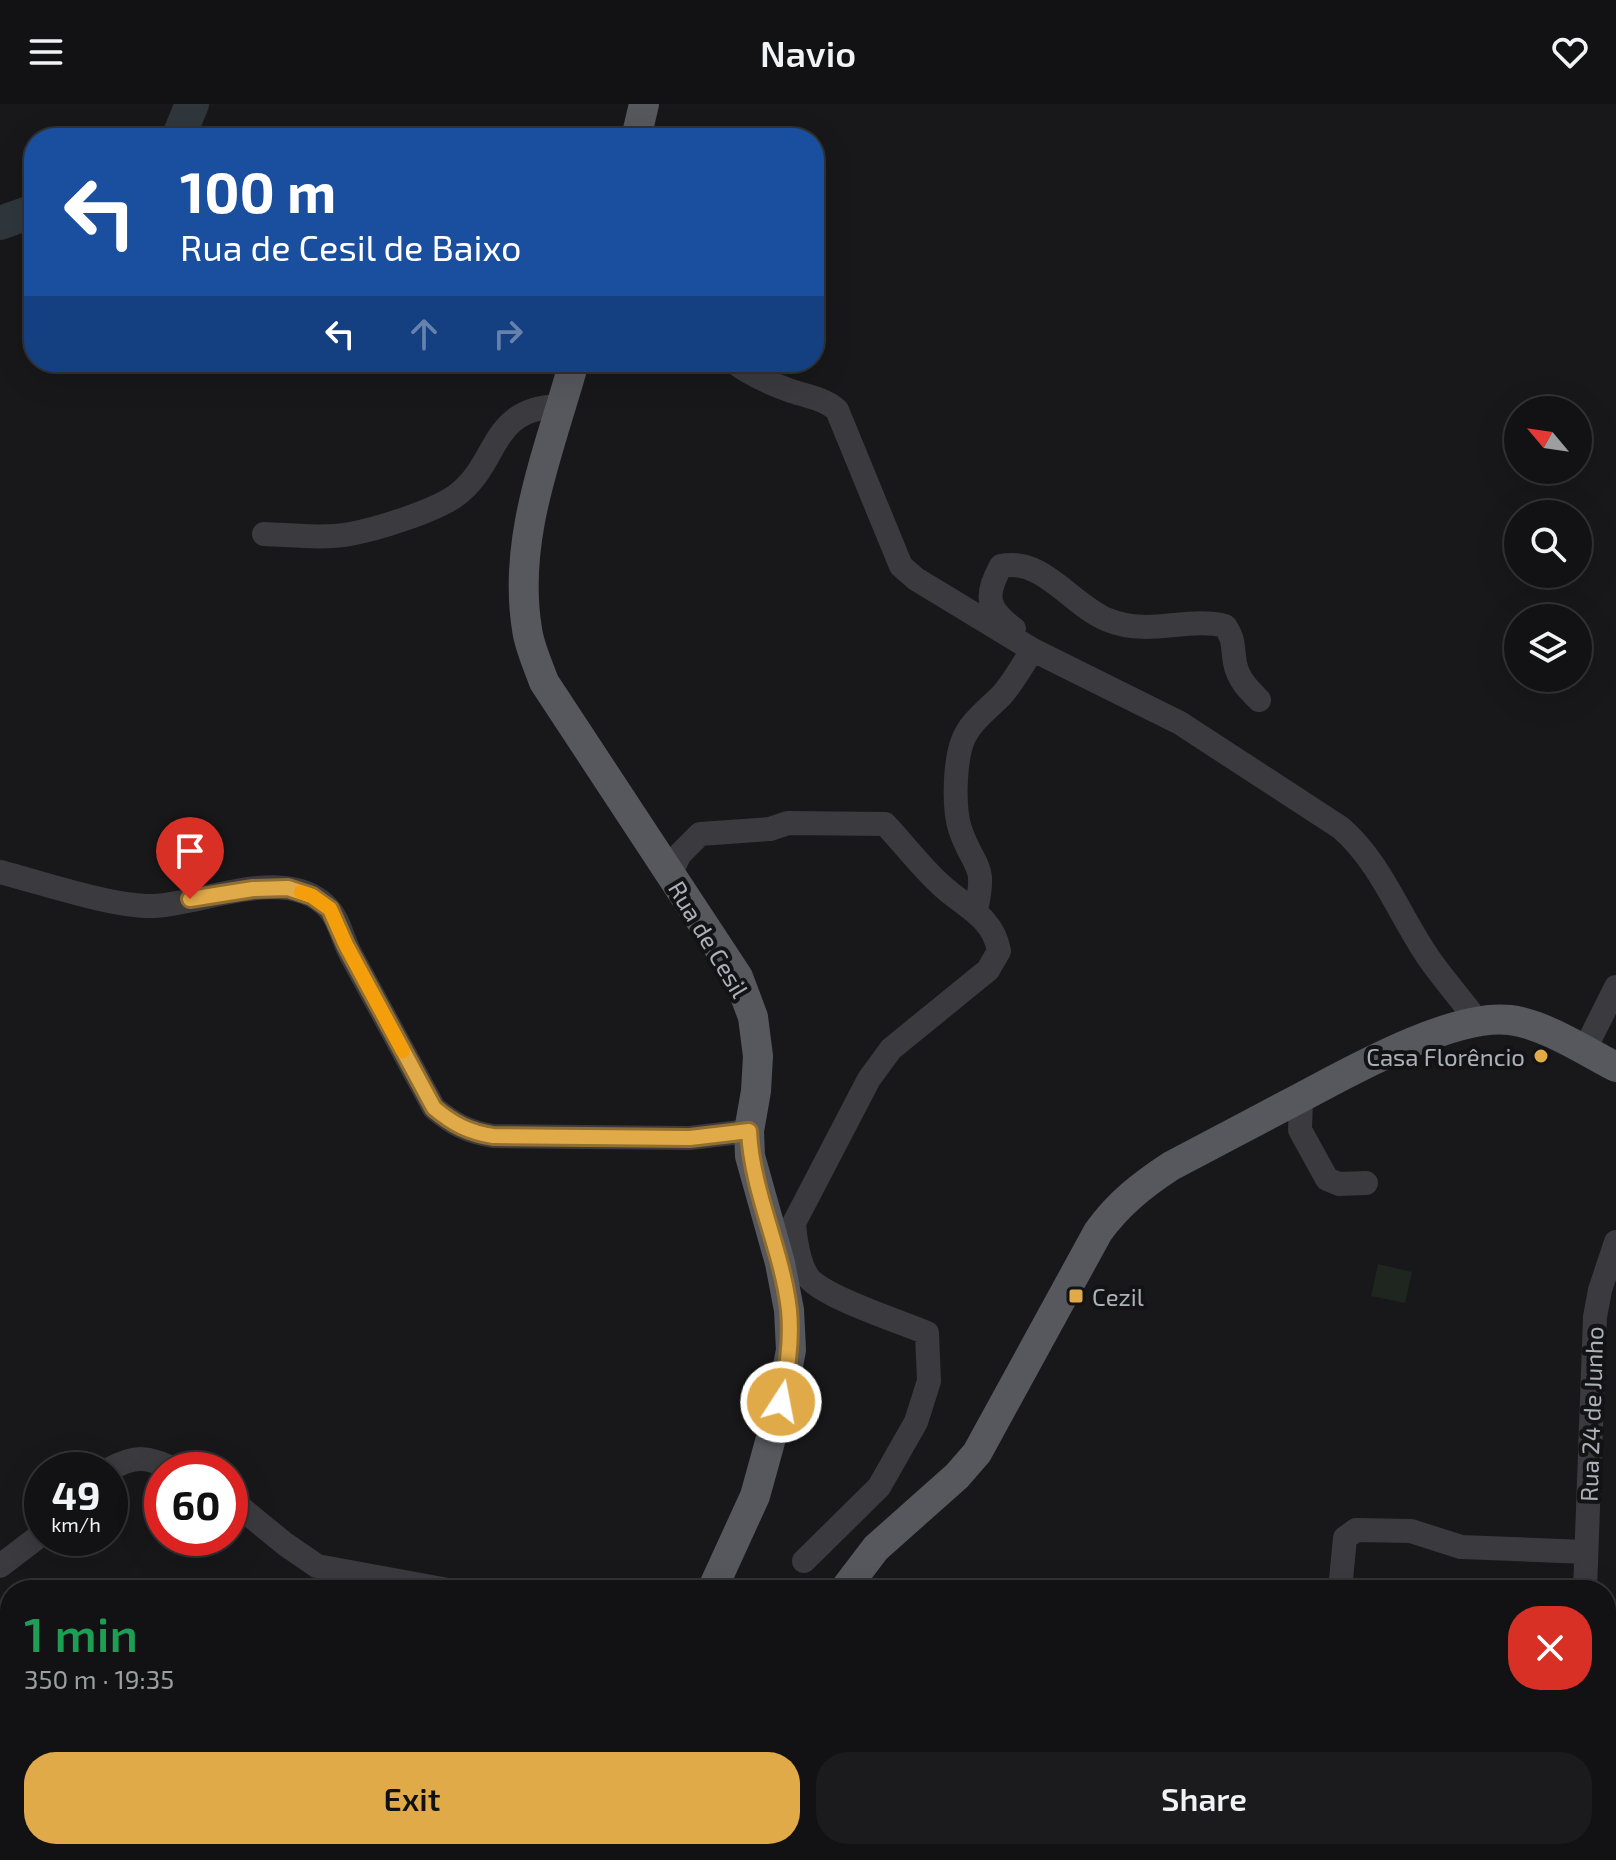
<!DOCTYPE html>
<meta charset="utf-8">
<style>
:root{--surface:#121214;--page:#1b1b1d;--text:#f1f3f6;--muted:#9c9ea0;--line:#313234;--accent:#e1aa49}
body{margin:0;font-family:"Exo 2",sans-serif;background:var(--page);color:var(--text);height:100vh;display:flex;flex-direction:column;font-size:30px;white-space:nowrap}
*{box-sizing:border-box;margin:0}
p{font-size:26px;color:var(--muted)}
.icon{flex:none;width:44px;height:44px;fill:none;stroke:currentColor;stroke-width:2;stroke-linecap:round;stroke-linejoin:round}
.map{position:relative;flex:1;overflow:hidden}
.panel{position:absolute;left:0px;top:1476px;width:1616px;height:280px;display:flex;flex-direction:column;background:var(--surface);border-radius:32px 32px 0 0;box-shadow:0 8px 32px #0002,0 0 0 2px var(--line)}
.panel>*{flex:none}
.top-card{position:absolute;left:24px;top:24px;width:800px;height:244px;border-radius:32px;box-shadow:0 8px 32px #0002,0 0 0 2px var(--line);background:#1a4fa0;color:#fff;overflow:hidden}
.needle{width:52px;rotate:299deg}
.fabs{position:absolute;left:1504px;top:292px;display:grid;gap:16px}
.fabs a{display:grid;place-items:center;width:88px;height:88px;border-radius:50%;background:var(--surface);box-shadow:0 8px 32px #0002,0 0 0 2px var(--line);font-size:40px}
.speed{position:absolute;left:24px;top:1348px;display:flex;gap:16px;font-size:40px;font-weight:700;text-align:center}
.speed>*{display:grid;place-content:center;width:104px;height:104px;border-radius:50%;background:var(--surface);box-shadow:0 8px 32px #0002,0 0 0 2px var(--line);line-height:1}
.speed small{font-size:20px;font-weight:400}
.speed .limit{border:12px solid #d22;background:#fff;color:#111}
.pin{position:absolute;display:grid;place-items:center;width:68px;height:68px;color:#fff;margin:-82px -34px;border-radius:50% 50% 50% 0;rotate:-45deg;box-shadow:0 0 8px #0007}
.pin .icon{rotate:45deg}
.me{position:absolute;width:88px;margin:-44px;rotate:11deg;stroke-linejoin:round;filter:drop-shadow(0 0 6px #0008)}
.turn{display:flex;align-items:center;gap:28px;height:168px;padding:0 24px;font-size:36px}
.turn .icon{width:104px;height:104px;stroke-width:2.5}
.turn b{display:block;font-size:56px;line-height:68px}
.lanes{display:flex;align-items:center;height:76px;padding:0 24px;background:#0003;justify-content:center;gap:40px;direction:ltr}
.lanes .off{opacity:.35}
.round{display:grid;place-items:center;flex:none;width:84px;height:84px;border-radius:32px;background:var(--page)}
.head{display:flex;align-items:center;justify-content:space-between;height:136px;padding:0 24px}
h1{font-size:48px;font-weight:600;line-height:60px;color:#1e9e55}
.action{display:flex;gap:16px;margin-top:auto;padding:16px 24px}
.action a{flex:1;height:92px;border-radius:32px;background:var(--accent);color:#111;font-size:32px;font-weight:600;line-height:92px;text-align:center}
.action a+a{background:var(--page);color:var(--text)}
header{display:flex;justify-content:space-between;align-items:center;height:104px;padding:0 24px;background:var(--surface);font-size:36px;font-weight:600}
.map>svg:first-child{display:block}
.green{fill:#1f251f}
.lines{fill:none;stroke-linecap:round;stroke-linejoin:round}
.river{stroke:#2f373d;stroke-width:34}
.minor{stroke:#3a3a3f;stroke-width:24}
.major{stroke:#56585d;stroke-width:30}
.route-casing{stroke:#926e2f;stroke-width:20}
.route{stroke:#e1aa49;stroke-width:14}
.slow{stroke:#f59e0b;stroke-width:14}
.poi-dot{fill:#e1aa49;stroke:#131315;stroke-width:3}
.labels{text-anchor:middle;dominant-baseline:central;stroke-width:8;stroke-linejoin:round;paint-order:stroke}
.street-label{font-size:24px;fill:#acb0b8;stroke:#131315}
.poi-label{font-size:24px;fill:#acb0b8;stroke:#131315;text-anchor:end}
</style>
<header><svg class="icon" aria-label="menu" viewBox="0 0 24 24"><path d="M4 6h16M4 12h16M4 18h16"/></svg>Navio<svg class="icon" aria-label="heart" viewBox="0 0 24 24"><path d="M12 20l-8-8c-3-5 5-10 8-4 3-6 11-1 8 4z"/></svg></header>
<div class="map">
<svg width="1616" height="1756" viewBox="0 0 1616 1756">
<rect width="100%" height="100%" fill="#18181a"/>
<path class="green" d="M1378 1160 1412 1168 1405 1199 1371 1192Z"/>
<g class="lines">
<path class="river" d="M178 34 192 0
M0 119 34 107"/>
<path class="minor" d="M734 258C750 271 772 280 791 287 807 292 825 295 837 306L901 462 916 475 1033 546 1180 619 1341 724C1381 759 1398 809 1428 853 1443 875 1462 896 1478 918
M264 430C292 431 323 435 350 430 378 425 431 408 454 393 501 360 487 304 560 302
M1014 525C987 505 984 492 1001 462 1043 453 1072 502 1108 516 1150 533 1188 512 1225 522 1235 537 1232 542 1235 559 1238 575 1248 585 1259 596
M0 768C43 779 112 803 154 802 204 800 289 759 329 805 339 816 343 836 350 849 378 900 406 952 434 1004 453 1020 468 1028 493 1032L690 1034 749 1027
M670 770 680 750 700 730 770 725 788 719 885 720C904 740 921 763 941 781 963 802 993 812 999 847L988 866 891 945 869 975 794 1119C795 1135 799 1160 808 1173 823 1193 901 1218 927 1229L929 1277 916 1318 879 1383 804 1457
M976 806C987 757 974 766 960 725 953 702 954 648 967 628 975 614 989 604 1001 592 1013 579 1022 561 1033 546
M1584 947 1616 883
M1301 994 1300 1026 1327 1075 1339 1080 1366 1079
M108 1366C137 1350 147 1353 177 1366
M230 1395 285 1440 317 1462 448 1486
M0 1462 42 1430
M1340 1486 1345 1434 1356 1426 1411 1427 1461 1443 1586 1448
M1585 1486 1595 1213 1600 1186 1616 1138
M1443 1746 1444 1756
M588 1756 590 1746
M1513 1756V1746
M1555 1756 1567 1746"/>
<path class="major" d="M636 34 644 0
M574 258C550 345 512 433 527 525 529 542 538 561 544 578L738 873 753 913 758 952 756 987 749 1027 750 1052 780 1159 789 1206 791 1246 781 1298 755 1392 712 1486
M844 1486 876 1444 957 1372 977 1349 1098 1128C1118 1100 1142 1081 1171 1062 1214 1039 1257 1017 1300 994 1351 967 1453 909 1510 916 1544 920 1585 947 1616 963
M671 1756 672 1746
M747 1756 753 1746"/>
</g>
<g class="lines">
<g class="route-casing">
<path id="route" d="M190 795 253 785 288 784 312 792 330 805 346 841 434 1004C453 1020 468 1028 493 1032L690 1034 749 1027C752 1089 782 1145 789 1206 792 1238 787 1267 781 1298"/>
</g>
<use href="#route" class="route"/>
<path class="slow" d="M301 788 312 792 330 805 346 841 403 947"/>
</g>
<g class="poi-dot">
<circle cx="1541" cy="952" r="8"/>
<rect x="1068" y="1184" width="16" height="16" rx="4"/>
</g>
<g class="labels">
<g class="street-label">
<text transform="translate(709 835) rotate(59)">Rua de Cesil</text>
<text transform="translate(1591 1310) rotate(-88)">Rua 24 de Junho</text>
</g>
<g class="poi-label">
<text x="1525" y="952">Casa Florêncio</text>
<text x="1092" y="1192" text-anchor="start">Cezil</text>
</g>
</g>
</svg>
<div class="fabs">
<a><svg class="needle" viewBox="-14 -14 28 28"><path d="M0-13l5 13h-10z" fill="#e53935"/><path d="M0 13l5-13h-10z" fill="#9c9ea0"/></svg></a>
<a><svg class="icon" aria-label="search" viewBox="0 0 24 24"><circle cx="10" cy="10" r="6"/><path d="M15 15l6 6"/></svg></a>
<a><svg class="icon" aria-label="layers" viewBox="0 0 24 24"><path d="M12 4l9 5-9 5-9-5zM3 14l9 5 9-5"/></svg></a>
</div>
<div class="speed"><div>49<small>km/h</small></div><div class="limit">60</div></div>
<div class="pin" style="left:190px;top:795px;background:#d93025"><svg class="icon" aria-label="arrive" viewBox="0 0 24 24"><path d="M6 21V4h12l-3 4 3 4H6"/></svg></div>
<svg class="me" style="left:781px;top:1298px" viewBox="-20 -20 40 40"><circle r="17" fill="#e1aa49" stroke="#fff" stroke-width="3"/><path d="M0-11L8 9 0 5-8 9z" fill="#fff"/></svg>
<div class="top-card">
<div class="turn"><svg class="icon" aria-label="left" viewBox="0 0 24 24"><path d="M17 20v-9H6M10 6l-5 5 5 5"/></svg><div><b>100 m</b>Rua de Cesil de Baixo</div></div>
<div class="lanes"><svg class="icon" aria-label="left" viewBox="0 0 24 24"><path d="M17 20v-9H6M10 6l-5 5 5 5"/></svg><svg class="icon off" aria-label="ahead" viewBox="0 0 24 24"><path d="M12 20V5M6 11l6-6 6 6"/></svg><svg class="icon off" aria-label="right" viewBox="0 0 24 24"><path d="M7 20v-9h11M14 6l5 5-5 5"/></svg></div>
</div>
<section class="panel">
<div class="head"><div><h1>1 min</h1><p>350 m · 19:35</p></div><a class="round" style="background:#d93025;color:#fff"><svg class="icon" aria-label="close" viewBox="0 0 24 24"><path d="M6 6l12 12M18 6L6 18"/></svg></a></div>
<div class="action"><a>Exit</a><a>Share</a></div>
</section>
</div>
